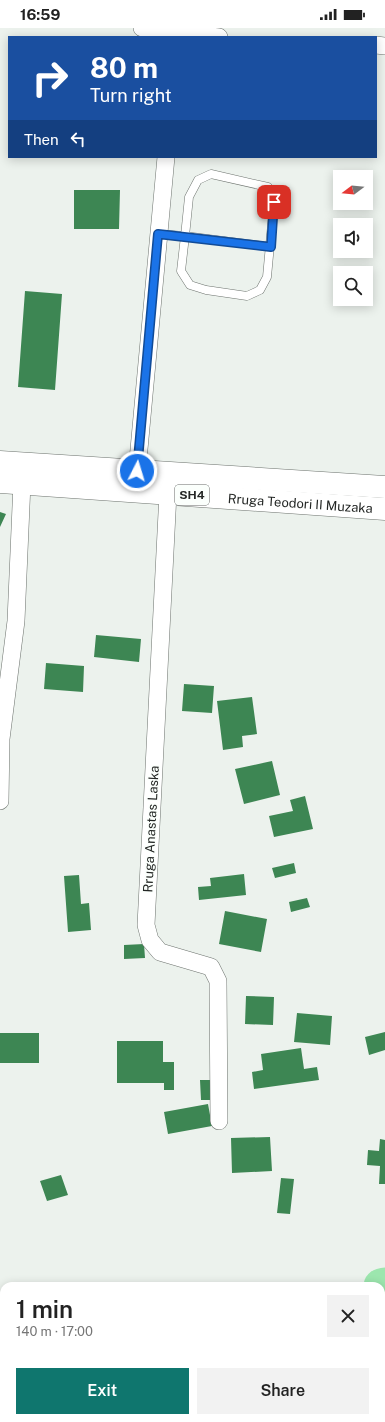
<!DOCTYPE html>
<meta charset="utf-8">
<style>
:root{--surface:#fff;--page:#f2f2f2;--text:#222;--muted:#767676;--accent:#0f766e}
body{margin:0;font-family:"Public Sans",sans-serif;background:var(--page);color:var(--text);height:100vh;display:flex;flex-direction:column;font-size:15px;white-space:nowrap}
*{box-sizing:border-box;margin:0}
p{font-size:13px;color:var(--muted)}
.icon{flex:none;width:22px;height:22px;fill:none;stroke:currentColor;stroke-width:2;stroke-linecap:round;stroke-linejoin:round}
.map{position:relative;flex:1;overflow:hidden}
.panel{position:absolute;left:0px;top:1254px;width:385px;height:140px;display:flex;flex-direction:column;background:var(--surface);border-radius:12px 12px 0 0;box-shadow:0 2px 10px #0003}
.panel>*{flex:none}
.top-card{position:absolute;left:8px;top:8px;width:369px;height:122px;border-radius:0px;box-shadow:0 2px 10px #0003;background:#1a4fa0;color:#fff;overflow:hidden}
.needle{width:26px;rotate:254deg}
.controls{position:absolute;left:333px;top:142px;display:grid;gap:8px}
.controls a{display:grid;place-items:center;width:40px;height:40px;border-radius:0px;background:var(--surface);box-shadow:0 2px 10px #0003;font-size:20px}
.pin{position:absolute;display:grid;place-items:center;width:34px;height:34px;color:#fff;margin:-17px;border-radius:8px;box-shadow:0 2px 6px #0006}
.me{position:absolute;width:44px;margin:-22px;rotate:5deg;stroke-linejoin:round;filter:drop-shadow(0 0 3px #0008)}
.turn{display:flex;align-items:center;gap:14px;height:84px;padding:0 16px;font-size:18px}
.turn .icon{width:52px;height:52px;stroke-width:2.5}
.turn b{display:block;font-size:28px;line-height:34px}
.then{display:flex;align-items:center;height:38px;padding:0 16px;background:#0003;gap:8px;font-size:15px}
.round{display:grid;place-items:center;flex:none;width:42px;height:42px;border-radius:0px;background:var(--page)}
.head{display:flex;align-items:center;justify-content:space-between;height:68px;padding:0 16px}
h1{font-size:24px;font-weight:600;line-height:30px}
.button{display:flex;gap:8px;margin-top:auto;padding:8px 16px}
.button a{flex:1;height:46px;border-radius:0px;background:var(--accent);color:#fff;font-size:16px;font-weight:600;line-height:46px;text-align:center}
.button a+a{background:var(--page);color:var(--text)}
.status{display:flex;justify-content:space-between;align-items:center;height:28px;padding:0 20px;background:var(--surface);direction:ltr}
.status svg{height:11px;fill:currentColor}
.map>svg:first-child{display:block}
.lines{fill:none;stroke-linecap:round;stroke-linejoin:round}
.river{stroke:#9ce6ae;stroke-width:35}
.building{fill:#3d8653}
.service-casing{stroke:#6d736e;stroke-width:9}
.minor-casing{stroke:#6d736e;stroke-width:18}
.primary-casing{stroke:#6d736e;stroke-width:23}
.service{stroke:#fff;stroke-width:8}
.minor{stroke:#fff;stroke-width:17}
.primary{stroke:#fff;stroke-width:22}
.rail{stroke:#7d817e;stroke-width:3;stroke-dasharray:8 4;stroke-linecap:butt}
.route-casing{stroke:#114b97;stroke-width:10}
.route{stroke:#1a73e8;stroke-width:7}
.labels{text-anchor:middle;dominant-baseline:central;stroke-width:3;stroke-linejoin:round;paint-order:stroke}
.shield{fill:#fbfffc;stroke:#646765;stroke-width:1}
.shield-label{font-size:12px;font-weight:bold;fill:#232624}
.street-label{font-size:13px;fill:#232624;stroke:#fbfffc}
</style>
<div class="status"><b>16:59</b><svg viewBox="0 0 49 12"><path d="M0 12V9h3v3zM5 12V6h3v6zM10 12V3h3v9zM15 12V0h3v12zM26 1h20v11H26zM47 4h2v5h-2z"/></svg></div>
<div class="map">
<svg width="385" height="1394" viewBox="0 0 385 1394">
<rect width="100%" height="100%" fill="#ecf2ed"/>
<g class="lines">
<path class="river" d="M381 1258 385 1257
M0 1362 4 1361"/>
</g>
<path class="building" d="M74 162H120L119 201H74Z
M25 263 62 266 55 362 18 359Z
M0 484 6 486 0 499Z
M96 607 141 611 139 634 94 629Z
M46 635 84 638 83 664 44 661Z
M184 656 214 658 212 685 182 683Z
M252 669 257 706 242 708 243 719 223 722 217 673Z
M272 733 280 767 244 776 235 741Z
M305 768 313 801 274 809 269 788 293 783 290 772Z
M294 835 296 845 275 850 272 840Z
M244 846 246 867 199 872 198 859 211 858 210 850Z
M79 847 81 876 89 875 91 902 68 904 64 848Z
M307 870 310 879 291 884 289 874Z
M225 883 267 891 261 924 219 916Z
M144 916 145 930 124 931V917Z
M246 968 274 969 273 997 245 996Z
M297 985 332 988 330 1017 294 1014Z
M385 1004V1022L369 1027 365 1009Z
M0 1005H39V1035H0Z
M117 1013H163V1034H174V1062H164V1055H117Z
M301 1020 304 1041 317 1039 319 1052 254 1061 252 1044 263 1042 261 1026Z
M200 1052H212V1072H201Z
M208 1076 212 1098 168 1106 164 1084Z
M270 1109 272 1143 232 1145 231 1110Z
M380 1111 385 1112V1156H379L380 1138 367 1137 368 1122 379 1123Z
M61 1147 68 1167 47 1173 40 1153Z
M281 1150 294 1151 290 1186 277 1185Z
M347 1390H364L365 1394H348Z"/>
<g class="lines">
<g class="service-casing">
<path id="service" d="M158 206 185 208 189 169 198 152 211 146 268 159 274 174 267 249 260 262 247 268 206 262 190 257 181 243 185 208 271 219"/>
</g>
<g class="minor-casing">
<path id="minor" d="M142 0 219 9
M376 17 385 18
M137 443 166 129
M168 465 146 897 150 912 160 924 211 939 218 953 219 1093
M0 773 1 711 16 593 22 455
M381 1358 385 1357
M215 1394 249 1390"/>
</g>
<g class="primary-casing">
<g id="primary">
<path d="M0 434 385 459"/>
<path id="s1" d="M0 454 385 481"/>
</g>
</g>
<use href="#service" class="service"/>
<use href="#minor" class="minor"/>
<use href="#primary" class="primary"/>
<path class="rail" d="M0 1323 4 1327
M64 1390 68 1394"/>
</g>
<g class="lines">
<g class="route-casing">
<path id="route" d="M137 443 158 206 271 219 274 174"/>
</g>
<use href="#route" class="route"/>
</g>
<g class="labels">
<rect class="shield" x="175" y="457" width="34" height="20" rx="3"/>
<g class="shield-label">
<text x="192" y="467">SH4</text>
</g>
<g class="street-label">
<text stroke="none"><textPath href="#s1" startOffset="301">Rruga Teodori II Muzaka</textPath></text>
<text transform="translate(151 801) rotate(-87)">Rruga Anastas Laska</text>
</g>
</g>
</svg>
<div class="controls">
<a><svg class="needle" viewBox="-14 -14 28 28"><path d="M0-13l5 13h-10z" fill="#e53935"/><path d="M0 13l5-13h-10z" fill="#767676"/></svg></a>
<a><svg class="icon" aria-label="sound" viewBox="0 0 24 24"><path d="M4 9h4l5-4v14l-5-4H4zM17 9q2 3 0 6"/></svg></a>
<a><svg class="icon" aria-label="search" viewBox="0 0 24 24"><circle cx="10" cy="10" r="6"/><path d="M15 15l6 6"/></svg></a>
</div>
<div class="pin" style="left:274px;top:174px;background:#d93025"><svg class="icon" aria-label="arrive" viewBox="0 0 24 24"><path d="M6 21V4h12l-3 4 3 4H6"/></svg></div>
<svg class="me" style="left:137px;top:443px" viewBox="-20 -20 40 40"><circle r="17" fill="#1a73e8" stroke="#fff" stroke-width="3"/><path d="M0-11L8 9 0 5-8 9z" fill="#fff"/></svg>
<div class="top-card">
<div class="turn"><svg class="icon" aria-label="right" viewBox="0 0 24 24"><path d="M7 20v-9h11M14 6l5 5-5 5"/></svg><div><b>80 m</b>Turn right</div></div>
<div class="then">Then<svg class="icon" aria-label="left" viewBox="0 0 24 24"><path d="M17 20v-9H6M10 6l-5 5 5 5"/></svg></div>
</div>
<section class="panel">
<div class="head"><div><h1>1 min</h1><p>140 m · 17:00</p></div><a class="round"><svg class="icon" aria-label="close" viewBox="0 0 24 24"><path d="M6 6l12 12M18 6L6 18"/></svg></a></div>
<div class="button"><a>Exit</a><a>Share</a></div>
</section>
</div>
